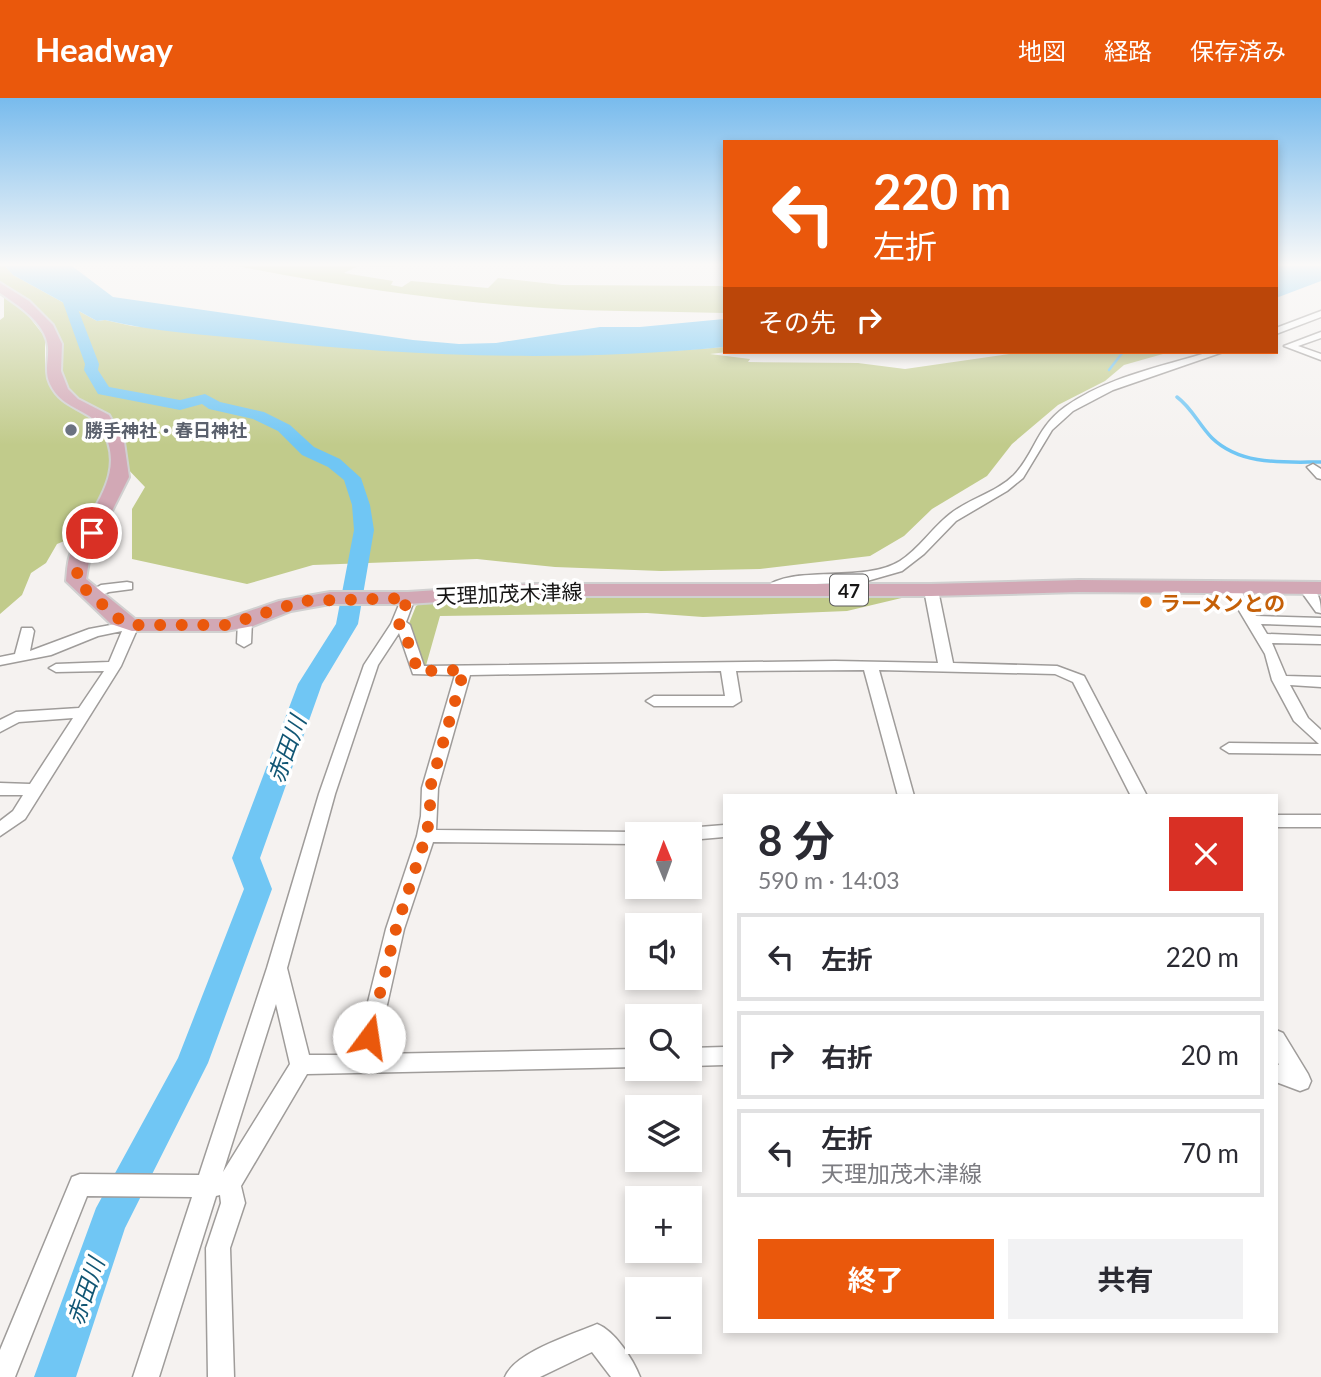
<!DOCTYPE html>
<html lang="ja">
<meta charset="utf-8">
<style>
:root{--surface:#fff;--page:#f2f2f3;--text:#2b2b33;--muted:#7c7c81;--line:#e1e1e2;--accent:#ea580c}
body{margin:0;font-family:Lato,"Noto Sans JP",sans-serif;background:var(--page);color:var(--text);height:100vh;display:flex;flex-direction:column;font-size:26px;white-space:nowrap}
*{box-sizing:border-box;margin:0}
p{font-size:23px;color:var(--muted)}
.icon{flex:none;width:38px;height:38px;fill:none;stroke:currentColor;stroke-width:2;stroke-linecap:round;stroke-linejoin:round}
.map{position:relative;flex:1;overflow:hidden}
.panel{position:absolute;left:723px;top:696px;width:555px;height:539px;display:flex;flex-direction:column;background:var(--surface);border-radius:0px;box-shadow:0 4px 10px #0003}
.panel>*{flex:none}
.banner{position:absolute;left:723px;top:42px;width:555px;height:214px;border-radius:0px;box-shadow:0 4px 10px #0003;background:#ea580c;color:#fff;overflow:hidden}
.needle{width:46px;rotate:359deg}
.buttons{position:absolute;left:625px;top:724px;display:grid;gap:14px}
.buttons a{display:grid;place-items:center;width:77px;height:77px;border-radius:0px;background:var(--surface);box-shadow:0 4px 10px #0003;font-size:35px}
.pin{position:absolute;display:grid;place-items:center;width:60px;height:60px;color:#fff;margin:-30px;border:4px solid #fff;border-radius:50%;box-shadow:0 2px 7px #0007}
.me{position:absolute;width:77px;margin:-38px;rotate:14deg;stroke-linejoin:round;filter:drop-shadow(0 0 5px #0008)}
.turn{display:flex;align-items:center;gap:24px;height:147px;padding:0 35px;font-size:32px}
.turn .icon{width:91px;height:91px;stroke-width:2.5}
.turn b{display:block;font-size:49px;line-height:60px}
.then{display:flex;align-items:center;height:66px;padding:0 35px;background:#0003;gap:14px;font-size:26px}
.round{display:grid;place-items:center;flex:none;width:74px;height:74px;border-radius:0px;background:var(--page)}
.overview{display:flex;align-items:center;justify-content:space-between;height:119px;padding:0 35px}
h1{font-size:42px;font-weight:700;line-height:52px}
.primary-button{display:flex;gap:14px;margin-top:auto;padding:14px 35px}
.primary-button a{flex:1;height:80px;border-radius:0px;background:var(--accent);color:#fff;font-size:28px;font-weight:700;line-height:80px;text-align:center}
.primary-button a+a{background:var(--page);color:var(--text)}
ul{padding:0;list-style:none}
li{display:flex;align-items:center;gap:21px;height:88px;margin:0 14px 10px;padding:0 21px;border:4px solid var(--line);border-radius:0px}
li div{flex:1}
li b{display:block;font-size:26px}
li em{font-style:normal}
header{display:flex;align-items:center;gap:42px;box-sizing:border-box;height:98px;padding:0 35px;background:var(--accent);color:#fff}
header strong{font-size:33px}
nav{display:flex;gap:38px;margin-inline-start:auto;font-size:24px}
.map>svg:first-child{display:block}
.green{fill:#c1cb8b}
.water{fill:#70c6f4}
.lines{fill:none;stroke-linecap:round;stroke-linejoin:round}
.stream-far1{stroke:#70c6f4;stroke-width:2.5}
.stream{stroke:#70c6f4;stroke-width:3.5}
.river{fill:#70c6f4;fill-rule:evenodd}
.minor-casing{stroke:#9f9c9a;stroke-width:3}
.primary-casing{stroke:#d0d0d0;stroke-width:4}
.minor{fill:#fff;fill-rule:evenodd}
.primary{fill:#d2a8b5;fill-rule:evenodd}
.route{stroke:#ea580c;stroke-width:12;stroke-dasharray:0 21.6}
.worship-dot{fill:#6b7280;stroke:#fff;stroke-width:2.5}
.food-dot{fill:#e8710a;stroke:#fff;stroke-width:2.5}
.labels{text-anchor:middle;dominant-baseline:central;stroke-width:7;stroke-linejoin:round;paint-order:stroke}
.far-worship-label{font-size:18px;font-weight:bold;fill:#5b616d;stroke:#fff;text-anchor:start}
.shield{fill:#fff;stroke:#5c5b5b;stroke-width:2}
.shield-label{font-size:19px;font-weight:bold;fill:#161515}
.street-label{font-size:21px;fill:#161515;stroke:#fff}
.food-label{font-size:21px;font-weight:bold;fill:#c56008;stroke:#fff;text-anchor:start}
.water-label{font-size:23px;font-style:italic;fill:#115674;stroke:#fff}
</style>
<header>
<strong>Headway</strong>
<nav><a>地図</a><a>経路</a><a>保存済み</a></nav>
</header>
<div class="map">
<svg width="1321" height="1279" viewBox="0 0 1321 1279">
<rect width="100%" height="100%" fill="#f5f2f0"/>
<path class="green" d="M0 168H5L13 177 97 223 105 222 132 228C334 250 521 266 724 249L727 254 710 256 750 261 748 264 858 265 905 271 1024 254H1170L1124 267 1105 283 1058 307 1012 346 987 378 932 411 904 438 870 458 760 471 661 473 555 469 477 461 313 467 247 486 132 461V411L145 389 123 366 120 336 111 321 83 307 59 282 57 239 0 187Z
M237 168H394L397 169 358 168 344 175 393 183 391 187 402 189 411 183 488 190 498 180 562 187 724 188V215C664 213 603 214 543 210 441 203 337 188 237 168Z
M4 195 19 206 45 239V271L62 300 73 310 106 327 114 376 87 434 57 446 46 465 31 475 22 497 0 516V222L4 219Z
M521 498H910L847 513 703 519 647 515 440 518 425 571 408 528 416 508 423 504Z"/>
<path class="water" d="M5 168H72L113 199 413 242 459 246 496 245 600 229H640L724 221V249C569 264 413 259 258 242 207 237 155 234 105 222L97 223 13 177Z
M1276 168H1321V183L1276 200Z"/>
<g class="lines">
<path class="stream-far1" d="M1109 272 1123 254"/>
<path class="stream" d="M1177 299C1192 310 1199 327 1212 340 1241 368 1284 364 1321 364"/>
<path class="river" d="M58 182 68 185 99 266 98 272 109 289 180 302 205 296 220 304 264 314 290 327 314 349 340 361 361 380 370 407 374 432 358 526 322 586 260 760 272 791 208 965 125 1130 76 1279H34L96 1110 178 960 244 791 232 760 298 586 336 526 354 432 352 407 344 382 328 369 302 357 278 333 253 321 209 311 202 306 180 312 98 296 84 272 85 266 56 185Z"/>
<g class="minor-casing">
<path id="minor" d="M1321 213V219L1276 236V230Z
M1321 234V240L1298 248 1321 256V262L1284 248Z
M1209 254H1223L1113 292 1073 313 1052 332 1023 380 1007 393 956 423 924 456 902 473 867 483 799 487 772 494 765 490C791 466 863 486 900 463 919 451 932 430 950 416 970 400 996 395 1014 377 1035 355 1036 330 1065 309 1107 279 1161 269 1209 254Z
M1313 366 1321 371V381L1317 380 1307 369Z
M127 484 132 485V491L109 494 89 502 82 498 101 487Z
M1232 485 1237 486 1256 518 1321 520V528L1261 526 1267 536 1321 538V546L1272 545 1286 578 1321 579V589L1290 587 1308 620 1321 632V656L1229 655 1221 650 1229 645 1319 646 1294 623 1272 582 1265 556 1225 489Z
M1305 485C1318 489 1321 503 1321 515L1316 514 1298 489Z
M931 488 938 492 953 565 1057 568 1084 578 1147 698H1131L1073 584 1055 576 879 572 914 698H898L864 572 736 573 741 603 733 608H654L646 603 654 598H725L721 573 470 577 438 690 436 732 637 734 644 737H637V746L433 744 404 831 376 956 637 951V969L307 976 241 1088 245 1105 230 1150 234 1279H208L206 1150 221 1105 220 1097 216 1098 159 1279H133L192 1099 87 1098 15 1279H0V1252L72 1079 80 1076 199 1077 267 870 319 696 364 567 391 526 403 497H413L415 500 406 524 410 527 424 568 835 563 938 565 924 492ZM399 535 413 576 455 577 422 690 421 718 417 738 386 831 355 957H309L287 870 335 696 378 567ZM276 906 290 966 223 1074Z
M245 519 252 523 251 545 244 549 237 545 238 523Z
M132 523 139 527 121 568 25 721 0 738V723L13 713 23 697H0V685L30 686 73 620 19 624 0 634V622L16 614 79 610 104 573 56 574 49 570 56 566 109 564 122 533 98 538 51 557 0 567V559L15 556 22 530H32L34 533 30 553 89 531Z
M1276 717H1321V729H1276Z
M724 727V739L690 742V737H666L669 733 675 731Z
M1276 932 1283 935 1308 976 1311 983 1308 990 1300 993 1276 984V966L1279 967 1276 960Z
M724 949V967L690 968V950Z
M597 1226C615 1233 633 1261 640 1279H611L592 1254 540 1279H505C515 1254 572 1237 597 1226Z"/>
</g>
<g class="primary-casing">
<path id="primary" d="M0 185 29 203 53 227 62 246 61 273 68 291 78 301 109 317 124 344 129 379 90 457 86 481 135 521H226L279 503 330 494H408L530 486H931L1079 482 1321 484V496L1079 494 931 498H530L408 506H330L291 513 253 528 226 533H132L111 526 66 483C67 475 67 465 70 457 85 415 131 377 101 330 89 310 62 312 50 286 44 273 49 262 48 249 46 225 18 207 0 195Z"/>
</g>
<use href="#minor" class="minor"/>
<use href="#primary" class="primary"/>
</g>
<linearGradient id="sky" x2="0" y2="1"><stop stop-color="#78bbed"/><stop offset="0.48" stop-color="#faf9f8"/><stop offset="1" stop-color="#faf9f8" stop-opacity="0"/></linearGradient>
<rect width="1321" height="347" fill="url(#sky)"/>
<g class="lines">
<path class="route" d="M92 435 80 457 76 483 119 521 132 527H226L303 503 408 500 398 526 402 527 418 573 464 572 430 690V718L426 738 396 831 369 939"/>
</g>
<circle class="worship-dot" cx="71" cy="332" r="7"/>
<circle class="food-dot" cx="1146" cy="504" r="7"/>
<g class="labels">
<g class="far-worship-label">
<text x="85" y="332">勝手神社・春日神社</text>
</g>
<rect class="shield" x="830" y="476.5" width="38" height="31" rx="5"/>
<g class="shield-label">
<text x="849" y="492">47</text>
</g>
<g class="street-label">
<text transform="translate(509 495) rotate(-2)">天理加茂木津線</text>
</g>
<g class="food-label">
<text x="1160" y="504">ラーメンとの</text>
</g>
<g class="water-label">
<text transform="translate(286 651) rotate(-70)">赤田川</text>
<text transform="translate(85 1193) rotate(-71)">赤田川</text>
</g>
</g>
</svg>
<div class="buttons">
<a><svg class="needle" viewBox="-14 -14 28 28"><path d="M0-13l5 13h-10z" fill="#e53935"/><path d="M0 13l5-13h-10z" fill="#7c7c81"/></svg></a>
<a><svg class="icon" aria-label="sound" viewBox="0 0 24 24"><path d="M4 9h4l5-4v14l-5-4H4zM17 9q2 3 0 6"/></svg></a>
<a><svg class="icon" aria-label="search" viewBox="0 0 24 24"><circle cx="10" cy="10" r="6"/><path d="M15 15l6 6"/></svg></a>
<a><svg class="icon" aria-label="layers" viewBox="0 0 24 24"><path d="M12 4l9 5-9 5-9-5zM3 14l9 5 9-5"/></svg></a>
<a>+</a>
<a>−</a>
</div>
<div class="pin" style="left:92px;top:435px;background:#d93025"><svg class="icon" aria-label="arrive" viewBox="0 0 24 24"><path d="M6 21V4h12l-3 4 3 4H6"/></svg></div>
<svg class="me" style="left:369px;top:939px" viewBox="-20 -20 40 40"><circle r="19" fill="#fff"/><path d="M0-13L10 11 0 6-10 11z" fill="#ea580c"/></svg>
<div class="banner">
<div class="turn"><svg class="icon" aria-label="left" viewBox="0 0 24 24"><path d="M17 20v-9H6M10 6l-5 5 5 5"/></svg><div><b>220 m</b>左折</div></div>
<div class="then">その先<svg class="icon" aria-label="right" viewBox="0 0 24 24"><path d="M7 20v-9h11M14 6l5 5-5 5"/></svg></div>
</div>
<section class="panel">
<div class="overview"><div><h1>8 分</h1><p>590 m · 14:03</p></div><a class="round" style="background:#d93025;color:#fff"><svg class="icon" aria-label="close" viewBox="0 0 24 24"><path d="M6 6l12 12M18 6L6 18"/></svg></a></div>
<ul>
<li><svg class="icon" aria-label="left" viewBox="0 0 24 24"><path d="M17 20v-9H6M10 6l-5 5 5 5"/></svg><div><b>左折</b></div><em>220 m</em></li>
<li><svg class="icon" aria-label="right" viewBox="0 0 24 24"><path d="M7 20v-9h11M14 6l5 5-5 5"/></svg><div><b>右折</b></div><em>20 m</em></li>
<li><svg class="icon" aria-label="left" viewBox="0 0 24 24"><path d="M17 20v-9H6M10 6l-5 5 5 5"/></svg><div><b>左折</b><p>天理加茂木津線</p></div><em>70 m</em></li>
</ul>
<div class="primary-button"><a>終了</a><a>共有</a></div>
</section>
</div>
